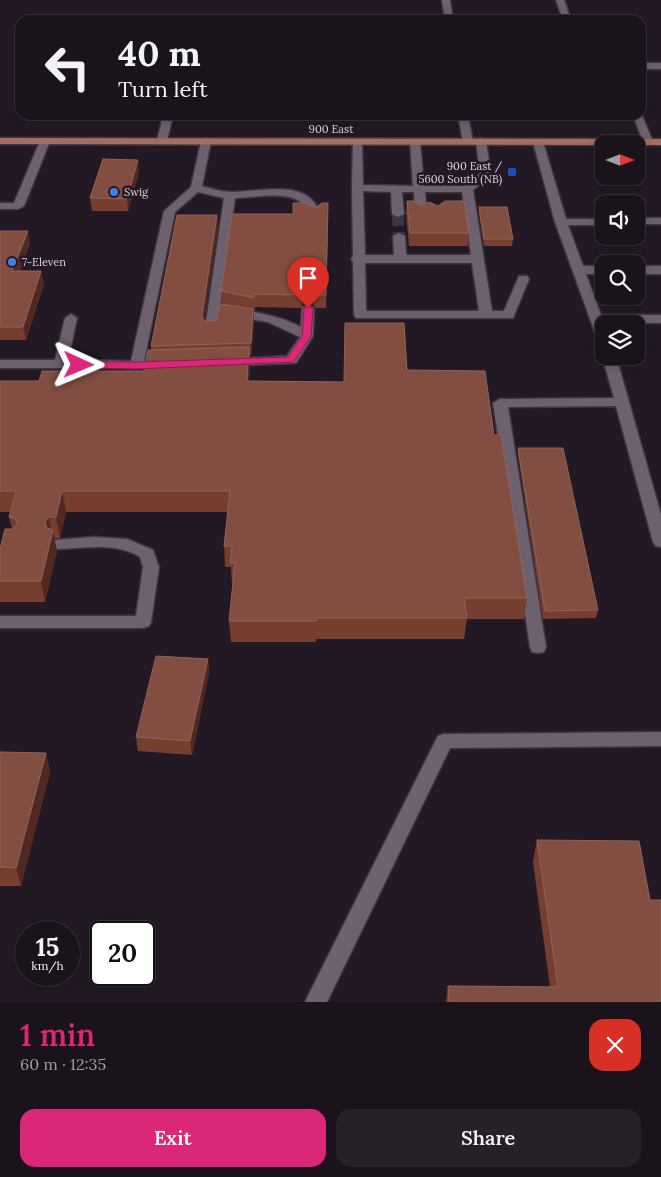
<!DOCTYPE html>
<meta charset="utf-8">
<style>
:root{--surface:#1a131b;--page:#272028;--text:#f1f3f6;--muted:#9f9ea3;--line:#38323a;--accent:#db2777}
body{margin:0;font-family:Lora,serif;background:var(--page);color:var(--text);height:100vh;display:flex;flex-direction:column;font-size:19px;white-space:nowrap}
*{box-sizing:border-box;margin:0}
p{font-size:16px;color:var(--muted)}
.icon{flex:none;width:28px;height:28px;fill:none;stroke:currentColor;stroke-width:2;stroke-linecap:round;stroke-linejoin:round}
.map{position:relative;height:1002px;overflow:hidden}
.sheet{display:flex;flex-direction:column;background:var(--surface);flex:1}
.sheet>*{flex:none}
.hud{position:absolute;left:15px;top:15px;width:631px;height:105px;border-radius:15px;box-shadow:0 2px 12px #0003,0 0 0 1px var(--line);background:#1a131b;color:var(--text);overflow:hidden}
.needle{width:32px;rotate:90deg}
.tools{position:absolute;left:595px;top:135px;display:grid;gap:10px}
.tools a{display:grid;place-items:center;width:50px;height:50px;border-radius:10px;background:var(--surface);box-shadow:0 2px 12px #0003,0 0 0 1px var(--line);font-size:25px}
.speed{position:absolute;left:15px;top:921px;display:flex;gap:10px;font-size:25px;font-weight:700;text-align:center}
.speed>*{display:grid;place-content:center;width:65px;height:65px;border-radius:50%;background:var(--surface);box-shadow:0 2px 12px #0003,0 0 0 1px var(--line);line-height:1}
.speed small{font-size:12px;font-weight:400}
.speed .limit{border:2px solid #111;border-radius:8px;background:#fff;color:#111}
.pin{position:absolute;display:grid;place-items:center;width:42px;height:42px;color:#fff;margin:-51px -21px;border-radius:50% 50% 50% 0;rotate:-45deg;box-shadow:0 0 5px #0007}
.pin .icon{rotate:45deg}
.me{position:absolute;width:55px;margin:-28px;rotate:91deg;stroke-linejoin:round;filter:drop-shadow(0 0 4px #0008)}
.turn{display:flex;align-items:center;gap:18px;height:105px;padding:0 20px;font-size:22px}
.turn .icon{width:65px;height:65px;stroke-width:2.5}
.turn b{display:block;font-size:35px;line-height:42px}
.round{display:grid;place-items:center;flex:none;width:52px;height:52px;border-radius:15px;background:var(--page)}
.overview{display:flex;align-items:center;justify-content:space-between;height:85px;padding:0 20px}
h1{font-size:30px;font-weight:600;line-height:38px;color:var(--accent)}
.cta{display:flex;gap:10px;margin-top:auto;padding:10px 20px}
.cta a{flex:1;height:58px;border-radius:15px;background:var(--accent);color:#fff;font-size:20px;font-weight:600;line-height:58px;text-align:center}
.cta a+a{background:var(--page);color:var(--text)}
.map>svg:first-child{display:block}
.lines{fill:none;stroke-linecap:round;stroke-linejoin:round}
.minor-tunnel{stroke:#3e353f;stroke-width:12;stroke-dasharray:12 6;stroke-linecap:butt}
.minor-casing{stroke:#3d363e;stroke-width:3}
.major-casing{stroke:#3d363e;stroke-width:3}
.minor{fill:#6d616f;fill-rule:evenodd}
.major{fill:#a66d62;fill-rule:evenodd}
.wall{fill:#763e2f}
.shaded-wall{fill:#502923}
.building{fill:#814e41;stroke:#8f635a}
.route{fill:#db2777;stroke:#8e194d}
.transit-dot{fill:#1a4fb4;stroke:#221924;stroke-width:2}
.shop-dot{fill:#3f7fe0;stroke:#221924;stroke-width:2}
.labels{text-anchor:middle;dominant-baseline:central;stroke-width:5;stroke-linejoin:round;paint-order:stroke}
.far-street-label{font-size:11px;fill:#dad4db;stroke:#221924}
.far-poi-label{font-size:11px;fill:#dad4db;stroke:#221924;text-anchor:start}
</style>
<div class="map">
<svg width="661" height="1002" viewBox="0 0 661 1002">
<rect width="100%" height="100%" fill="#221924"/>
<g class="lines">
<path class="minor-tunnel" d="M398 214 399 236"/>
<g class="minor-casing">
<path id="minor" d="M442 0H450L453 20H445Z
M556 0H564L571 20H563Z
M641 63H661V69H641Z
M641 113 653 142 652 144H644L643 142 633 115H641Z
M163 115H173L167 141 162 144 157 141Z
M458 115H468L473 142 472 144H464L463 142Z
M45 138 50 141 24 206 18 209H0V203H14L40 141Z
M206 138 211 141 202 186C212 189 222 192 232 192 261 192 312 177 320 216L318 218H310L306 206C288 189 258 198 235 198L217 329 211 333 205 329 224 198 198 192 175 212 144 361 169 362 171 365 169 368H0V360H55L65 318 71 314 77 318 68 360 131 361 164 211 191 187 201 141Z
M481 138 486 141 491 175 473 190 492 311H504L519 276H527L529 279 513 318H356L354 315 353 262 351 259 353 256 352 188 353 140H361L362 142 363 185 413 186 410 142 415 139 420 142 424 186H464L480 174 476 141ZM363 191 391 192 392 214 398 217 404 214 402 192H414L415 214 421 217 427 214 425 192H462L471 255H406L405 236 399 233 393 236 394 255H365ZM365 263H472L479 311H366Z
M538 139 543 142 566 219H604V225H568L583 266H604V274H586L601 315H661V323H604V345L598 341 555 222 533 142Z
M636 218H661V224H636Z
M636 266H661V274H636Z
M308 304 314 308 313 336 296 363 224 366 222 363 229 359 287 356 300 337 268 322 229 316 227 313 229 310 233 309C257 312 279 316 301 327L302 308Z
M604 354V356H616L661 515V547L656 546 653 542 616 406 508 407 546 647 544 652 538 653 532 652 530 647 493 403 500 399 614 398 602 356Z
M93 537 127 539 153 550 159 567 151 622 149 626 143 628H0V616H136L143 567 140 557C116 542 86 548 59 549L53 548 51 544 53 540Z
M661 732V746L450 748 327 1002H305L438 736 444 734Z"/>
</g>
<g class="major-casing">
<path id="major" d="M0 138 661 139V145L0 144Z"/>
</g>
<use href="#minor" class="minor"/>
<use href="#major" class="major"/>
</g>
<path class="wall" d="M139 172 128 211H92L90 198Z
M407 201 421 206 469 233 468 246H409L406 214Z
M479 207 513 239 512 246H484L479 214Z
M217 215 218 227 204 321H216L222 304 221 291 328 216 326 308H316L312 303 303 304 302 308 255 307V311H253L254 322 251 355H250V367L249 381 344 382 407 370 494 435 527 598 524 619H467L464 639H316V642H231L229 621 233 584H232L231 567H225L224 546 228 512H66L60 538H54L57 551 45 602H0V549L12 529 9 517 10 512H0V381H39L144 371 151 350V346Z
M0 231 30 244 20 271 44 284 26 340H0Z
M518 448 598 610 596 618 543 619 518 455Z
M208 659 209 673 192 755 138 751 136 737Z
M0 752 46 753 50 772 21 886H0Z
M537 840 661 1002H446L448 986 550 987 533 862Z"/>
<path class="shaded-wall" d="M138 160 139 172 128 211 127 199Z
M217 215 218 227 203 329 202 316Z
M28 231 30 244 15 284 12 271Z
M41 271 44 284 26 340 23 327Z
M303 290V304L302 308 301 295Z
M253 309 254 322 251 355V343Z
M249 347 250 367 248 401 247 381Z
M62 491 66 512 60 538 56 517Z
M49 517 52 533 53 530 57 551 45 602 41 581 45 522Z
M208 659 209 673 192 755 190 741Z
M46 753 50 772 21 886 16 868Z"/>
<path class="building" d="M103 159 138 160 127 199 90 198Z
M407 201H414L421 206 429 202 438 206 445 201H464L469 233H410Z
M293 203H306L315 208 322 203H328L326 295H316L312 290H303L301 295 254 294V298L221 291 232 214H293Z
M479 207H507L513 239H484Z
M177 215H217L202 316 204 321H216L220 304 253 309 251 343 151 346Z
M0 231H28L12 271H41L23 327H0Z
M345 323H404L407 370 485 371 494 435H501L527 598H464L467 618H316V621H229L235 563H230L232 546H224L230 491H62L56 517H49L45 522 47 528 53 530 41 581H0V549L5 529H13L17 524 15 518 9 517 16 491H0V381H39L42 371H144L148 350 249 347 247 381 344 382Z
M518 448H563L598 610 545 611Z
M156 656 208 659 190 741 136 737Z
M0 752 46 753 16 868 0 867Z
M537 840 639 841 650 900H661V1002H449L448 986 558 987Z"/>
<path class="route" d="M308 305 313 308 311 336 294 362 137 369 79 368 74 365 79 362H137L288 357 302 336 304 308Z"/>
<rect class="transit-dot" x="507" y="167" width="10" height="10" rx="2.5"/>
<g class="shop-dot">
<circle cx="114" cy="192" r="5"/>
<circle cx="12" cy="262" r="5"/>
</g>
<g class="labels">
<g class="far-street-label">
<text x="331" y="129">900 East</text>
</g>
<g class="far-poi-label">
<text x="502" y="166" text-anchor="end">900 East /<tspan x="502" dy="13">5600 South (NB)</tspan></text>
<text x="124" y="192">Swig</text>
<text x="22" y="262">7-Eleven</text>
</g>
</g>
</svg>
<div class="tools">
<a><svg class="needle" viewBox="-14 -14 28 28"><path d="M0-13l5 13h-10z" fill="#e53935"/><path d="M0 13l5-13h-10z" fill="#9f9ea3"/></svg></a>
<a><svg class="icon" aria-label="sound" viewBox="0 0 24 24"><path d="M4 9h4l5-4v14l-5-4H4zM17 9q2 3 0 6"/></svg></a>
<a><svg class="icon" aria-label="search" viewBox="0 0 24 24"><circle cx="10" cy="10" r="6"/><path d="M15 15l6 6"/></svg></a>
<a><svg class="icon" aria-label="layers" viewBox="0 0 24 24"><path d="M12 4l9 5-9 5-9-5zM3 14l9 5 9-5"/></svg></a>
</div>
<div class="speed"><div>15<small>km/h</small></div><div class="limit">20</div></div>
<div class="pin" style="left:308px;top:308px;background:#d93025"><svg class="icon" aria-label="arrive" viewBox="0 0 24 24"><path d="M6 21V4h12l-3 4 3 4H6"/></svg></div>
<svg class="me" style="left:79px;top:365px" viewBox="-20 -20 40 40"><path d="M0-17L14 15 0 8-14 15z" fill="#db2777" stroke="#fff" stroke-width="4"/></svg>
<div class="hud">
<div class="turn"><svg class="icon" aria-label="left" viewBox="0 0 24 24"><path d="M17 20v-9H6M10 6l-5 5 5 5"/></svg><div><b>40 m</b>Turn left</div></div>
</div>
</div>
<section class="sheet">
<div class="overview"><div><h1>1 min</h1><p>60 m · 12:35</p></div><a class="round" style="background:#d93025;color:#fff"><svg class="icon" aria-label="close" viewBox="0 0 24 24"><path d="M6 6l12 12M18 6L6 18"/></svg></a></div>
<div class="cta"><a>Exit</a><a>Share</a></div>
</section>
